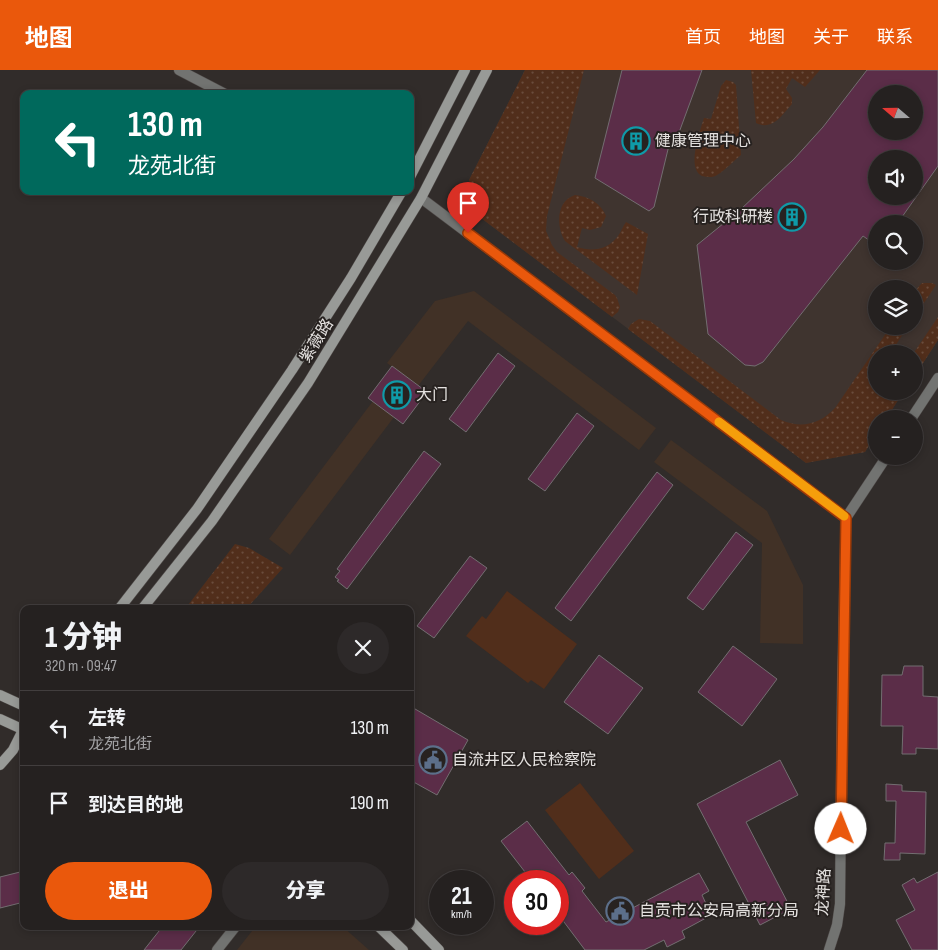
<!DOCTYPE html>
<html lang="zh">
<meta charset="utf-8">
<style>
:root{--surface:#252120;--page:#2d2929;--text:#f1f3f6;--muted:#a3a3a5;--line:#423e3e;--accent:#ea580c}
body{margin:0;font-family:"Sofia Sans Condensed","Noto Sans SC",sans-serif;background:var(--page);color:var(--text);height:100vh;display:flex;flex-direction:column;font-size:19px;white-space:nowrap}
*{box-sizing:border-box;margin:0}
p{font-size:16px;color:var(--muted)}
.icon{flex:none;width:28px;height:28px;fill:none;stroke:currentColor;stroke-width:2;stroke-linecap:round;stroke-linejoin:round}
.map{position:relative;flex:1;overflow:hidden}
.drawer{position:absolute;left:20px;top:535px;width:394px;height:325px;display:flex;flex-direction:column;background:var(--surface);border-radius:10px;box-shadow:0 2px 8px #0003,0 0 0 1px var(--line)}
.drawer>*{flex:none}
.hud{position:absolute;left:20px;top:20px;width:394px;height:105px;border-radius:10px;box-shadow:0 2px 8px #0003,0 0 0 1px var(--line);background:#00695c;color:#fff;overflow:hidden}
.needle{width:32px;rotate:290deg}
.controls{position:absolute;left:868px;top:15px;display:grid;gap:10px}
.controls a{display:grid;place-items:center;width:55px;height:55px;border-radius:50%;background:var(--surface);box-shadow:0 2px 8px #0003,0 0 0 1px var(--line);font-size:25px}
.speed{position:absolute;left:429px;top:800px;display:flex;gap:10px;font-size:25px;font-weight:700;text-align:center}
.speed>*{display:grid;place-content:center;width:65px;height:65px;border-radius:50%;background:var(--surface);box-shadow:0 2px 8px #0003,0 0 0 1px var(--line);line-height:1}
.speed small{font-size:12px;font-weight:400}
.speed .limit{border:8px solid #d22;background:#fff;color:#111}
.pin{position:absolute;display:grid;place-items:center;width:42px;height:42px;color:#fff;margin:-51px -21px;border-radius:50% 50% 50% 0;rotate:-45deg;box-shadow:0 0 5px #0007}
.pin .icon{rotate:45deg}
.me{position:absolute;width:55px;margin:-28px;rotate:1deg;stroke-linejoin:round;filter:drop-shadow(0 0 4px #0008)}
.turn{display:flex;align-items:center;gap:18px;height:105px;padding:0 25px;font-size:22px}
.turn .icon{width:65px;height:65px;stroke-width:2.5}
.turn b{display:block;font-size:35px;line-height:42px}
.round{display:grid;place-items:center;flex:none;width:52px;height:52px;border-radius:26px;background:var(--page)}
.headline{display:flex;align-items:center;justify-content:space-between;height:85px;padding:0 25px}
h1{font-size:30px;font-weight:800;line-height:38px}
.cta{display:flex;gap:10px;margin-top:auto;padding:10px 25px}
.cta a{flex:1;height:58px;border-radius:30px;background:var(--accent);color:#fff;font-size:20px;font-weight:800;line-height:58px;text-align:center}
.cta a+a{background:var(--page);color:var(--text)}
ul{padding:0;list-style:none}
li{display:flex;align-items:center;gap:15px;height:75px;padding:0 25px;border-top:1px solid var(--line)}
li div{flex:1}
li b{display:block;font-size:19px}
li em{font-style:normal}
header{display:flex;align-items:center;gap:30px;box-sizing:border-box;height:70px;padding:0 25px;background:var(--accent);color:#fff}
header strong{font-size:24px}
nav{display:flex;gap:28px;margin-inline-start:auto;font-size:18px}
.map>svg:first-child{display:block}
.commercial{fill:#413126}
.built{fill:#3f342f;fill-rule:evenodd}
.grass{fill:url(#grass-dots)}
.park{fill:#512e1b}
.building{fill:#5b2d48;stroke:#736e71;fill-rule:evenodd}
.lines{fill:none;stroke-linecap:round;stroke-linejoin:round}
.street-casing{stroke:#4e4947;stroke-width:11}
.secondary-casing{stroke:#4e4947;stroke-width:11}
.street{stroke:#727371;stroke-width:10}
.secondary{stroke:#989a97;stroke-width:10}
.route-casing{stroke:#983908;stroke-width:12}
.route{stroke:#ea580c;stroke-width:9}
.slow{stroke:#f59e0b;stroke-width:9}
.labels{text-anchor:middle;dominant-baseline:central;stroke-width:4;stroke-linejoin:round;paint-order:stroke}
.poi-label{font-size:16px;fill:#e4e1df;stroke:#272220;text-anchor:start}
.street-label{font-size:16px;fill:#e4e1df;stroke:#272220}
</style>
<header>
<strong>地图</strong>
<nav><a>首页</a><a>地图</a><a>关于</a><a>联系</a></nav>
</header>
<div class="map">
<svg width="938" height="880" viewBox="0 0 938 880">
<defs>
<pattern id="grass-dots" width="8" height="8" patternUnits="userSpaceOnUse" patternTransform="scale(1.25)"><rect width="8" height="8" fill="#512e1b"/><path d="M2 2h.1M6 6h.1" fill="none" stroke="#6a4c3c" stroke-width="1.8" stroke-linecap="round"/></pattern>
</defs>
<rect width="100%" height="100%" fill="#312c2a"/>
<path class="commercial" d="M474 221 656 358 639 380 468 251 418 316 387 293 435 231Z
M373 331 394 347 290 485 269 469Z
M671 370 767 441 803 515V574L760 573 762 473 654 392Z
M256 856H342L369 880H237Z"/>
<path class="built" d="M525 0H938V270L914 307V284H876V321H904L886 349H876V364L865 382 806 393 477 145 469 110ZM876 24H914V61H876ZM876 89H914V126H876ZM876 154H914V191H876ZM876 219H914V256H876Z"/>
<path class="grass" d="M525 0H584L547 146 546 161 552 175 557 182 615 225 617 228 620 237 618 242 612 247 477 145 469 110Z
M751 0H820L805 17 792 8 786 19 792 28V34C782 45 773 61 756 53Z
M726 10 733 12 736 15 741 85C733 91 726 100 717 105 713 108 707 107 702 106 686 99 700 61 704 48L711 49 721 16Z
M575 125C588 126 601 133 606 146L601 157 590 160 582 158 577 177C592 182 608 180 618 166 621 162 623 156 626 152L648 164 637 225 565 171C556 156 556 131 575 125Z
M922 213H932L936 215 914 248V222Z
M938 247V270L914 307 913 284Z
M639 249 650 251 781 350C802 359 820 354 835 338L891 256H908L892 281 895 284H876V321H904L886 349H876V364L865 382 806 393 628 259 631 254Z
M235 474 249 478 283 498 246 539H185Z"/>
<path class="park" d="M507 521 577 574 544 619 531 610 528 613 466 566 482 546 486 549Z
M580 713 634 781 599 809 545 740Z"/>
<path class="building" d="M622 0H702L677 68 671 67 654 137 649 141 595 108Z
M867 0H938V96L897 154H876V175L863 166 763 292 755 296 745 295 708 264 697 175 740 140 794 89 823 57ZM876 24H914V61H876ZM876 89H914V126H876Z
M498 283 515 296 466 362 449 349Z
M392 296 427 322 403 354 368 328Z
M577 343 594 356 545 421 528 409Z
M424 381 441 394 347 519 337 511 339 510 335 507 340 501 337 499Z
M657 402 673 415 571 551 555 538Z
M736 462 753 475 703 540 687 528Z
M470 486 487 498 434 568 417 556Z
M733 576 777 609 742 656 698 622Z
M599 585 643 618 608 664 564 632Z
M904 596H923V626L938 627V679L916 678V684H902L903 656H881L882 605H902Z
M410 636 468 670 437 725 410 710Z
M780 690 798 725 746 752 791 839 760 855 697 734Z
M886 714 902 715V721L926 722 925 784 900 783V790H884L885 773H895L896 731H886Z
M527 751 569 805 572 802 585 818 582 821 606 852 699 803 709 821 702 825 708 838 706 848 682 861 685 868 667 877 664 870 644 880H585L558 844V811H532L501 771Z
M24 801V832L0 838V807Z
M938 802V880H912L896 850 915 840 902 815 914 808 917 813Z
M163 856H200L181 880H144Z"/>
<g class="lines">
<g class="street-casing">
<path id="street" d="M179 0 225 24
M421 128 846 448
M911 349 938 308
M217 880 236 856
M829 880 837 855 840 834 842 627 846 448 887 386"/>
</g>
<g class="secondary-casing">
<path id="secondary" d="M410 107 465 0
M119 539 197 439 292 300 351 208 402 121
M142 539 212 451 308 313 421 128 487 0
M0 625 24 636
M0 649 24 660
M0 695 13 680 24 658
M410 850 439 880
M378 856 403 880"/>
</g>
<use href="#street" class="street"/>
<use href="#secondary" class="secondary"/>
</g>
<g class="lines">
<g class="route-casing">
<path id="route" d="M468 163 846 448 841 759"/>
</g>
<use href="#route" class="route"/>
<path class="slow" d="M719 352 844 446"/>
</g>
<defs>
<g id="building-ring" transform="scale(1.4375)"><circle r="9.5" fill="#272220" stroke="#0f9aa8" stroke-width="1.5"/><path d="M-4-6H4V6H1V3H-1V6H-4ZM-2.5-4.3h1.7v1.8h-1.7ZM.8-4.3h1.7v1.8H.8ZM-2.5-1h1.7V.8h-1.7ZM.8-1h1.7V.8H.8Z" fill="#0f9aa8"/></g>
<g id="civic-ring" transform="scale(1.4375)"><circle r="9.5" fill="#272220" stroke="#5c6f8a" stroke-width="1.5"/><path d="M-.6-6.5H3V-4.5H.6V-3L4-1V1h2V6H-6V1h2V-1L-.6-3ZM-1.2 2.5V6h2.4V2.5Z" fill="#5c6f8a"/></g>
</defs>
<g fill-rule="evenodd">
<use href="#building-ring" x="636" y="71"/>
<use href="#building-ring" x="792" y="147"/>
<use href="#building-ring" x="397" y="325"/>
<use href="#civic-ring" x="433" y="690"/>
<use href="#civic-ring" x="620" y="841"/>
</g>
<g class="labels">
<g class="poi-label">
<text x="655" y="71">健康管理中心</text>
<text x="773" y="147" text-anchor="end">行政科研楼</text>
<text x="416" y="325">大门</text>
<text x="452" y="690">自流井区人民检察院</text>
<text x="639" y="841">自贡市公安局高新分局</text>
</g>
<g class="street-label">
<text transform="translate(317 271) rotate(-58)">紫薇路</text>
<text transform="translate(824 822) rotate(-87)">龙神路</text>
</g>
</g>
</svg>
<div class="controls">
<a><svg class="needle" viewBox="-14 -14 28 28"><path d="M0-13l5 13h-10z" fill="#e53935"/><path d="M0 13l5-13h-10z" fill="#a3a3a5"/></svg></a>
<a><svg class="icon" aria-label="sound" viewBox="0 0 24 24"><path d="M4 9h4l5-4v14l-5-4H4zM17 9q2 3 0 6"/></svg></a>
<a><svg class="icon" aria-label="search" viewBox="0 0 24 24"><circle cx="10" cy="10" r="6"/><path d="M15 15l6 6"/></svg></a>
<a><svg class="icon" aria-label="layers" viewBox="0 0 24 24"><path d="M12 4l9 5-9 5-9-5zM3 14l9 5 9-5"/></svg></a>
<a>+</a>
<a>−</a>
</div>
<div class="speed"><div>21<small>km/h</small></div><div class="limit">30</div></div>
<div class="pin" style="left:468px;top:163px;background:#d93025"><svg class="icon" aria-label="arrive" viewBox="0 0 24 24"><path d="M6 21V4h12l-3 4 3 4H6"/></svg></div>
<svg class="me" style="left:841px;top:759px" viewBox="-20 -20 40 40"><circle r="19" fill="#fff"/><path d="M0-13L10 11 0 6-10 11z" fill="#ea580c"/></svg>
<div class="hud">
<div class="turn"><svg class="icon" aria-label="left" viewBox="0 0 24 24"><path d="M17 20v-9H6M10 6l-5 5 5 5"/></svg><div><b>130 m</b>龙苑北街</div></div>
</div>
<section class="drawer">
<div class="headline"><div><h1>1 分钟</h1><p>320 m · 09:47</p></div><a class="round"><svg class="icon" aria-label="close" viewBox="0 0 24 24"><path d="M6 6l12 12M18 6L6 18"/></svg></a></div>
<ul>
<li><svg class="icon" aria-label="left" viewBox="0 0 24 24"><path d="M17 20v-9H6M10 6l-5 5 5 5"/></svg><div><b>左转</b><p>龙苑北街</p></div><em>130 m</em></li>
<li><svg class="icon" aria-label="arrive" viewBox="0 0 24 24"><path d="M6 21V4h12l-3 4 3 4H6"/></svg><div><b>到达目的地</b></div><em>190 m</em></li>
</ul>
<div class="cta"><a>退出</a><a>分享</a></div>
</section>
</div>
